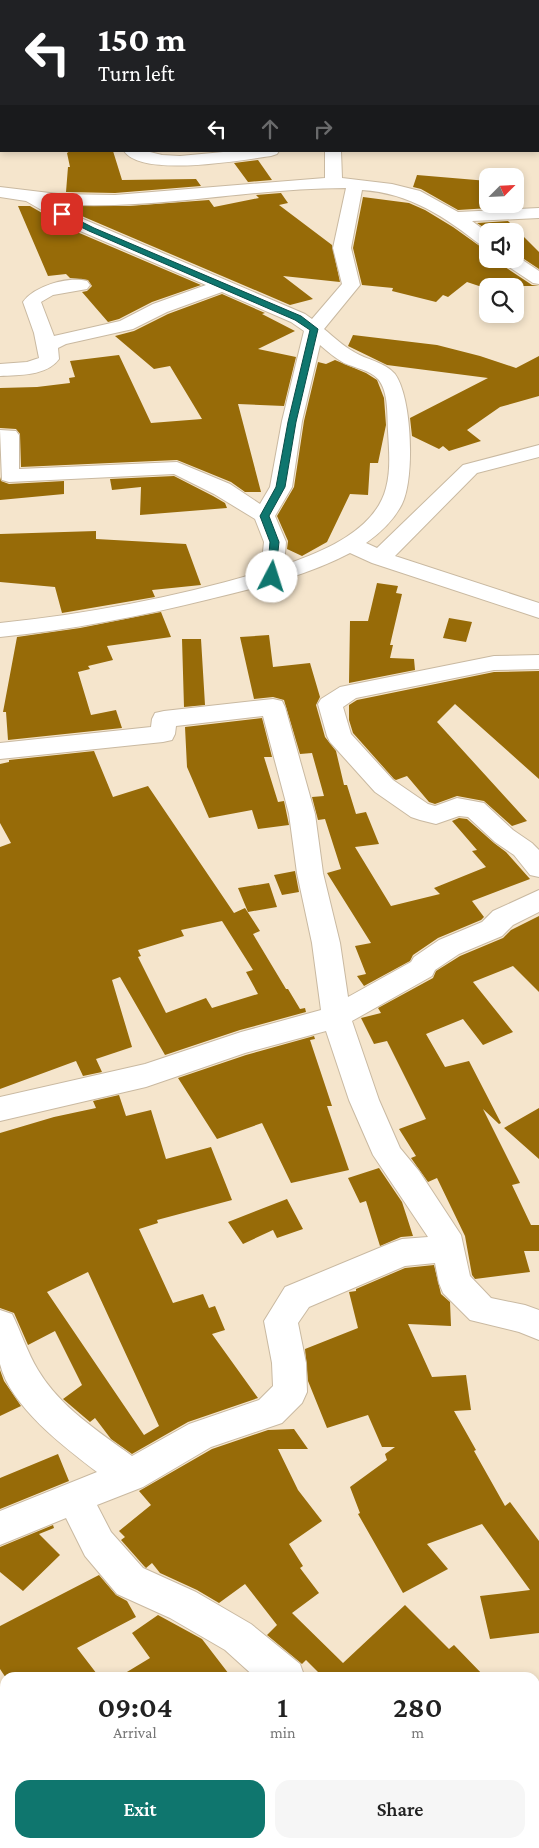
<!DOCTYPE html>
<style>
:root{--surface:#fff;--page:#f6f6f6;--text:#222;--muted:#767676;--accent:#0f766e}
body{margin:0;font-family:"Crimson Pro",serif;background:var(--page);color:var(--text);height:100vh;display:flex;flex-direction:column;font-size:19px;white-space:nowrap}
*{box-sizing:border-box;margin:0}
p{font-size:16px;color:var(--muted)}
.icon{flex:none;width:28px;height:28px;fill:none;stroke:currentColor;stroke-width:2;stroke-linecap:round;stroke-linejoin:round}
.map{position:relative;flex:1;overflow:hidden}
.side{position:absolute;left:0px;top:1672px;width:540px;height:176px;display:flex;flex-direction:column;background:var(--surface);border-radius:15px 15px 0 0;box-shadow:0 2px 8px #0003}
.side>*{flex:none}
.hud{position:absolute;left:0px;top:0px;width:540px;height:152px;box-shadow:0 2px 8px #0003;background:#202124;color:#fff;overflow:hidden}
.needle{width:32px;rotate:66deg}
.tools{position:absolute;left:479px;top:168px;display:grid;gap:10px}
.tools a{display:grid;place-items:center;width:45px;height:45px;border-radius:10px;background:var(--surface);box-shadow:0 2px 8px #0003;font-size:25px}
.pin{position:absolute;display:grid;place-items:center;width:42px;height:42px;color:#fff;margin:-21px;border-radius:10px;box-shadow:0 2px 8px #0006}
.me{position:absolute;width:55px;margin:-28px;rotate:5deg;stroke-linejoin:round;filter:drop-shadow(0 0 4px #0008)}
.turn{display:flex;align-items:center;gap:18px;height:105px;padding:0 15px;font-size:22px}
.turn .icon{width:65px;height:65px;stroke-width:2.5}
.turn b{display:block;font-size:35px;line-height:42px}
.lanes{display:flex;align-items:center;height:48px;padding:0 15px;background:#0003;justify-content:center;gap:25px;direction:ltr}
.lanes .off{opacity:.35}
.eta{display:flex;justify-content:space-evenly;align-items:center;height:85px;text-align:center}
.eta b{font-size:30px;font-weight:600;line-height:35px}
.button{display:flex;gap:10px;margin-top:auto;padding:10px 15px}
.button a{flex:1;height:58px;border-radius:15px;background:var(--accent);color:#fff;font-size:20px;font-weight:600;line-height:58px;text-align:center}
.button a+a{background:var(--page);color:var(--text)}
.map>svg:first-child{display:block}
.building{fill:#976b08;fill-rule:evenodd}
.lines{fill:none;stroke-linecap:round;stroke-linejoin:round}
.minor-casing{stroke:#c9b9a1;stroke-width:2}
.minor{fill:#fff;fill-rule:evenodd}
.route{fill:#0f766e;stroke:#0a4d48}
</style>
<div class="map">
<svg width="539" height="1848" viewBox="0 0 539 1848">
<rect width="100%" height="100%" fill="#f5e5cc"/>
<path class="building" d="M70 151H113L122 180 196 179 201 186 115 193 66 192 68 167H70L67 153Z
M258 160 272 180 248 182 234 163Z
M417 175 488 181V204H504L506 207 458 210 421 189 413 187Z
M281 193 288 203 279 205 332 245 340 282 283 276 313 299 290 305 84 217 64 206H129L209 200 214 207 259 198 256 195Z
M363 197 409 203 425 210 453 227 481 247 488 249V259H498L502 265 532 285 539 286H479L467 282 448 297 443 295 436 302 392 291 393 288 362 285 353 248Z
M18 206H30L70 229 201 285 152 302 119 319 108 322 82 292 87 291 92 286 88 280 70 278 66 274 48 276Z
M508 221 539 252V269L515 253V231H489L477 223Z
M222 294 265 313 262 314 295 331 258 349 296 357 284 406 238 404 261 492H245L231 482 177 460 21 467 20 434 16 429 0 428V388L37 387 70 383 69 378 75 377 70 361 119 355 151 423 202 419 170 366 154 369 115 336 134 331 168 314Z
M353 335 437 345 480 356 516 368 539 356V396L500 407 467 430 481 441 449 451 443 446 439 449 412 436 410 418 488 378 387 365 348 346Z
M335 360 366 373 377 380 384 398 386 425 378 463H370L368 495 350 494 327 542 302 556 287 549 288 541 277 516 294 487 304 421 318 362 326 364Z
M174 476 213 496 225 503 227 508 140 515 141 487 112 490 110 479Z
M0 477 1 481 9 484 64 481V494L0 500Z
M96 531V539L186 544 201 585 152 590 155 597 62 613 55 587 0 582V534Z
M377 583 398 586 396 593 402 594 390 645H393L390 658 414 659 415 670 349 683 350 621H368Z
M161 612 171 637 107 646 113 660 88 666 90 669 78 672 91 715 116 710 122 728 8 740 6 712H3L17 637 80 628Z
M449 618 472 622 466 642 443 638Z
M269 635 273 667 310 663 320 697 316 705 325 737 336 751 344 785H347L356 814 366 812 379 844 355 847 391 906 440 894 434 888 486 867 472 851 477 850 452 821 459 818 467 819 494 843 506 852 530 879 472 901 484 917 481 920 438 938 413 955 410 961 364 986 357 976 366 974 355 946 371 943 327 873 341 869 325 819 318 820 312 797 324 796 312 753 300 754 284 700 273 697 254 699 240 637Z
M182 639H201L205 705 184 707Z
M539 671V779L455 704 437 722 527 821 512 826 484 801 457 796 435 804 429 802 407 776 396 780 394 779 353 733 349 720V705L357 700 494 672Z
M262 718 272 757H264L278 802 284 801 289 825 258 829 252 810 209 818 187 767 185 727Z
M94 751 113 797 148 786 234 913 245 908 260 931 253 934 286 989H288L300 1009 305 1008 306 1012 240 1030 165 1055 120 977 112 980 132 1047 96 1059 102 1072 83 1076 76 1061 0 1089V847L11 843 0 823V764L9 762V760ZM222 921 253 970 246 972 258 994 212 1008 206 998 166 1013 138 957 141 956 138 950 184 936 181 930Z
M295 871 299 892 282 895 274 875Z
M269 883 277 907 248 912 238 888Z
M539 916V992L513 966 473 982 513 1032 483 1045 463 1019 426 1034 445 1067 469 1061 501 1123 499 1124 483 1109 520 1183 512 1185 531 1225H539V1251H524L530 1272 475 1279 472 1275 465 1236 437 1178 428 1182 411 1158 416 1156 399 1129 426 1119 387 1041 374 1044 361 1018 381 1013 378 1008 433 978 436 971 460 956 503 938 511 930Z
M314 1036 315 1039 310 1040 332 1106H327L349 1170 291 1183 262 1123 217 1139 178 1078 246 1055Z
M119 1095 126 1116 151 1110 166 1159 211 1147 232 1200 157 1220 158 1223 139 1229 173 1303 203 1294 209 1308 215 1306 225 1330 212 1334 258 1398 188 1422 132 1454 111 1439 95 1418 90 1422 63 1399 82 1385 55 1331 28 1345 14 1313 0 1308V1133L54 1117 96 1108 93 1101ZM88 1272 159 1426 144 1435 47 1292Z
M539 1108V1159L504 1128Z
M379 1168 402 1202 413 1236 401 1237 380 1246 366 1201 360 1203 348 1178Z
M287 1199 303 1229 277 1238 273 1230 243 1244 228 1222Z
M434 1265 441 1294 450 1302 451 1326 408 1324 432 1377 466 1375 471 1410 454 1411 476 1450 474 1451 505 1506 510 1502 539 1541V1633L490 1639 480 1596 530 1590 482 1524 427 1544 448 1569 403 1593 358 1514 360 1513 350 1487 387 1460 385 1454 395 1447H382L368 1415 327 1428 308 1381 305 1349 358 1328 349 1292 356 1291V1289L405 1268Z
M0 1370 4 1381 21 1406 0 1416Z
M294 1429 308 1449H278L298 1490 322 1521 289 1544 303 1566 300 1568 319 1593 292 1613 343 1663 405 1605 449 1649 454 1645 486 1678H324L306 1660 302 1664 267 1635 277 1625 245 1584 219 1603 197 1590 160 1573 152 1563 146 1568 144 1566 121 1540 125 1537 119 1531 151 1505 139 1491 212 1449 268 1430Z
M58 1454 69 1481 0 1509V1478Z
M53 1525 54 1528 39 1534 60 1555 23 1591 0 1572V1547Z
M99 1575 116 1595 127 1601 136 1617 77 1648 100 1678H6L0 1669V1626Z
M158 1615 202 1639 232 1678H117L150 1658 132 1633Z"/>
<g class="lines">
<g class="minor-casing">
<path id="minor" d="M154 0H173L174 1H155Z
M398 0H412L413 1H399Z
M0 40H1V48H0Z
M124 151H146L162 155 180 156 234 151H279L277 154 271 156C242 160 142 178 124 151Z
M325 151H341L342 178 392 184 420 191 458 212 539 208V218L472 221 488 233V247L482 246C445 217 410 193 362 190L351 248 360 285 324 329C334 337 343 346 354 352 367 360 385 362 395 374 412 397 415 478 402 504 394 520 380 533 366 543L377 548 463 465 539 445V457L477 473 395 556 539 603V618L372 563 350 553C306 576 259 587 210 599 141 616 71 630 0 637V623C88 614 176 597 261 572L264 542 255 519 214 494 174 474 9 482 2 480 0 430 16 431 19 435V469L177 462 230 484 260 504 270 487 282 421 304 331 291 322 222 292 167 312 133 329 66 344 58 348 59 359C47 376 19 375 0 376V364L27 362 39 358 34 333 23 302C34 286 68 276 87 281L90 285 87 289 53 295 41 302 54 336 120 321 153 304 206 285 71 227 26 201 0 197V187L58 194 115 195 325 178ZM346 188 333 248 342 284 312 319 305 314 83 219 56 204C153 211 249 188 346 188ZM320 345C328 352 335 358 344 363 355 368 370 370 378 379 389 392 387 416 388 431 389 450 391 469 386 488 375 531 322 552 284 565L286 542 275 516 292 487 302 421Z
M515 255 539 271V284L533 283 503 263 500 259H515Z
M539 655V669L494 670 356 698 343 707 351 734 393 780 428 804 435 806 457 798 484 803 513 830 532 843 539 850V877L530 875 514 855 495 842 468 817 459 816 436 824 420 820 411 817 375 792 330 742 327 736 318 704 321 699 340 687 494 656Z
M273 699 282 701 285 707 315 814 323 873 340 943 348 997 411 962 414 957 439 940 482 922 493 911 539 890V912L513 925 502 936 459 954 435 970 432 976 352 1021 379 1100 400 1148 419 1171 461 1235 470 1276 491 1298 525 1305 539 1310V1340L519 1332 470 1320 443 1293 439 1283 435 1263 405 1266 309 1307 298 1323 306 1363 307 1392 302 1403 282 1423 211 1447 143 1487 97 1505 111 1532 143 1568 196 1592 251 1624 300 1664 305 1678H256L225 1650 170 1618 117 1594 85 1556 66 1518 0 1545V1511L97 1472C64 1447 10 1406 0 1364 0 1349 0 1325 0 1310L12 1314C21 1332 27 1352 38 1370 60 1407 98 1431 132 1456L189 1424 259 1400 273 1386 272 1363 264 1321 285 1287 391 1243 402 1239 428 1237 373 1155 349 1100 326 1031 245 1053 146 1087 0 1121V1097L145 1064 241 1032 321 1010 312 943 297 873 289 814 263 716 176 726 175 734 172 740 163 742 0 759V743L151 727 152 719 155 713 164 711Z
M415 1844H457L458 1848H416Z"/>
</g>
<use href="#minor" class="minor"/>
</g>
<path class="route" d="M59 213H64L94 228 301 316 318 329 296 422 285 487 269 516 279 542 275 579H268L267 577 270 542 260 516 276 487 288 422 310 330 295 320 89 231 59 216Z"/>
</svg>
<div class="tools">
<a><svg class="needle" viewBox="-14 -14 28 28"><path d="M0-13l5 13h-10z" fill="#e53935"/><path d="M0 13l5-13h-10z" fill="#767676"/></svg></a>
<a><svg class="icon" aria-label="sound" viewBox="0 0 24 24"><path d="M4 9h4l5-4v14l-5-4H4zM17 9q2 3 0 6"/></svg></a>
<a><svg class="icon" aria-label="search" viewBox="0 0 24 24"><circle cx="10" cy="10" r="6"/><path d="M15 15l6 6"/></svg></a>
</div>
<div class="pin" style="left:62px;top:214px;background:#d93025"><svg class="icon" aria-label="arrive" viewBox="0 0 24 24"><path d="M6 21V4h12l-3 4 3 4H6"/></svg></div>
<svg class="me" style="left:272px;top:577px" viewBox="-20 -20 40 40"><circle r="19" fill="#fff"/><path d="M0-13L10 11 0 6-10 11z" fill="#0f766e"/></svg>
<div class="hud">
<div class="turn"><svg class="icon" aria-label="left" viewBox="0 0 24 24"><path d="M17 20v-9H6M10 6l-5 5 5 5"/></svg><div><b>150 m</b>Turn left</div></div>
<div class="lanes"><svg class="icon" aria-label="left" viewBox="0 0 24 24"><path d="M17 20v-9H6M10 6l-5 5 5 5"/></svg><svg class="icon off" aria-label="ahead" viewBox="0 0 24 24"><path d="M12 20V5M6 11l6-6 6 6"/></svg><svg class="icon off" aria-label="right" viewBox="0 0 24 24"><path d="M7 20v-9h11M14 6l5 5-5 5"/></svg></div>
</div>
<section class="side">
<div class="eta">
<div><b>09:04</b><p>Arrival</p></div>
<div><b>1</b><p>min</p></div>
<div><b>280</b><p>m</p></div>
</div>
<div class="button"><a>Exit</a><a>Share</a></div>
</section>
</div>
